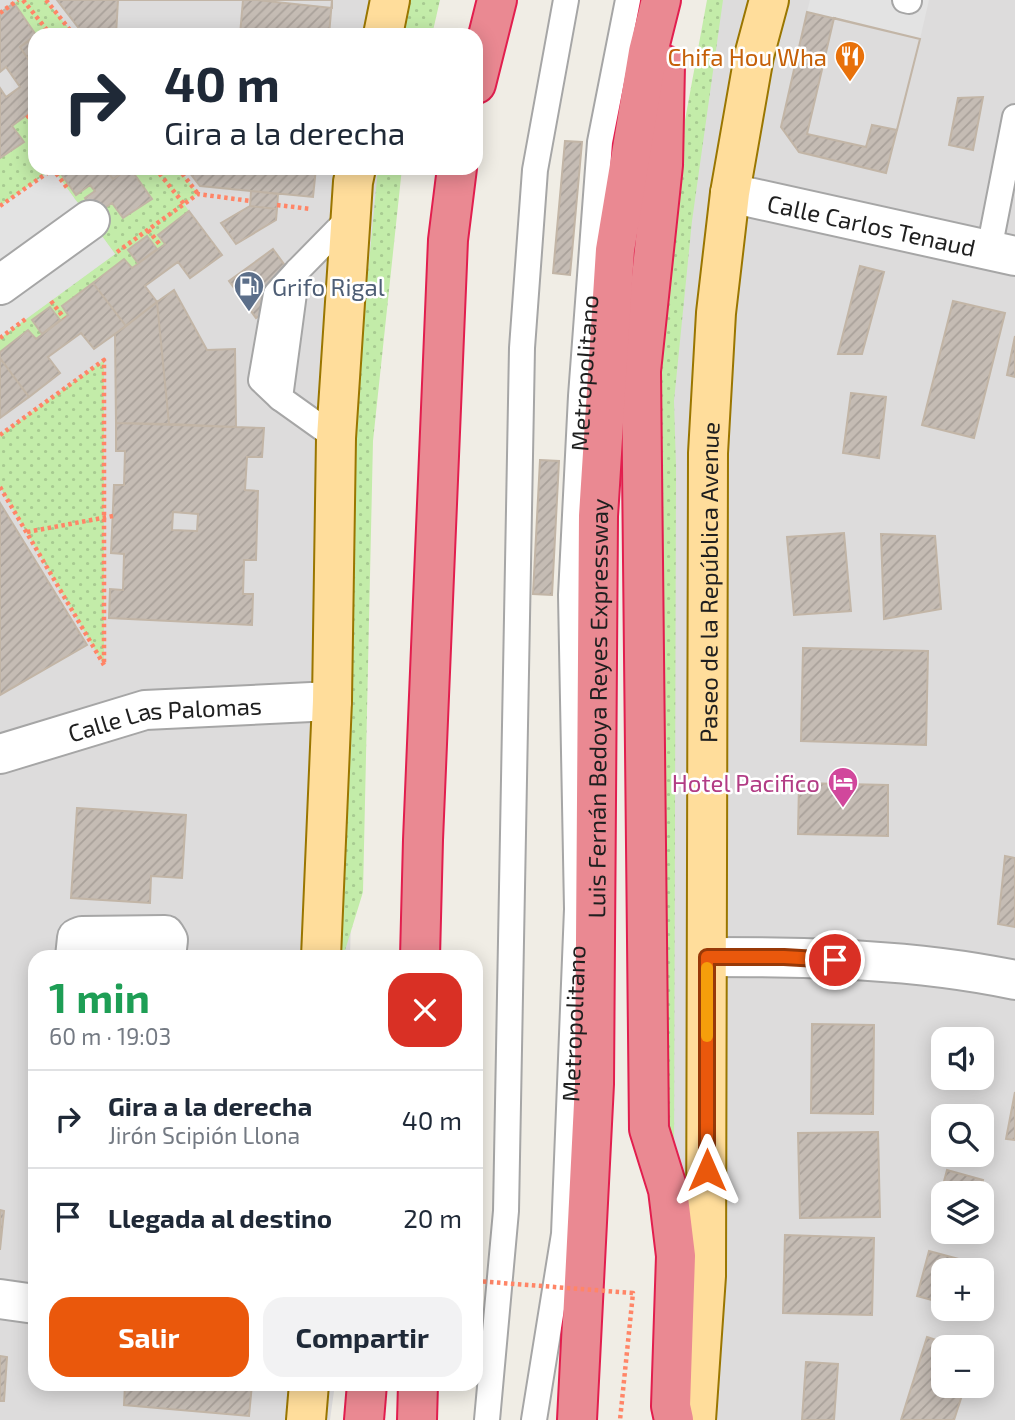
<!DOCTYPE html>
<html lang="es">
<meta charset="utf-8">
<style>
:root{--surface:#fff;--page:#f2f2f3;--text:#1f2937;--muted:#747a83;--line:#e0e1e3;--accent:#ea580c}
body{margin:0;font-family:"Exo 2",sans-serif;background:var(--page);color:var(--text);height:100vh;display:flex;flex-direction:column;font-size:26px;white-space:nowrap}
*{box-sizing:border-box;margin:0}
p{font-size:23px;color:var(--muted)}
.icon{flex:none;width:38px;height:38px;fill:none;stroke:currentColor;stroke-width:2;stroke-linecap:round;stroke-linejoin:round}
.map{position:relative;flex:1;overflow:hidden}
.details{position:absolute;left:28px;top:950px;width:455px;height:441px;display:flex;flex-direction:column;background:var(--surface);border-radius:21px;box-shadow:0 4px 18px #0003}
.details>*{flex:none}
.banner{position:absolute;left:28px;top:28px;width:455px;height:147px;border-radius:21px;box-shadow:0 4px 18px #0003;background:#fff;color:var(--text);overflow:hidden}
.controls{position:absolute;left:931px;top:1027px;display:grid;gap:14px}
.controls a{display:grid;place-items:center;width:63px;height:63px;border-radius:14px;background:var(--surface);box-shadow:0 4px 18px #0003;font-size:35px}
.pin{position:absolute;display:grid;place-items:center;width:60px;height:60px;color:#fff;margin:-30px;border:4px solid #fff;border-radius:50%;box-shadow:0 2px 7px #0007}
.me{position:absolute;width:77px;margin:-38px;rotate:0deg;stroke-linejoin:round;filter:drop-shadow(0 0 5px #0008)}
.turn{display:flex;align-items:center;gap:24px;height:147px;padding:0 21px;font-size:32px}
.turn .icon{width:91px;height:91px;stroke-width:2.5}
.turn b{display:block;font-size:49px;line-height:60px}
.round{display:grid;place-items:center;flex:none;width:74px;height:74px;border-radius:21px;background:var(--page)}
.summary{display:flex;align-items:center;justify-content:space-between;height:119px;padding:0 21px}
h1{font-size:42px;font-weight:700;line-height:52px;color:#1e9e55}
.cta{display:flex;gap:14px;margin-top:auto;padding:14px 21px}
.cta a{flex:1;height:80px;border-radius:21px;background:var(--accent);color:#fff;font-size:28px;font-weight:700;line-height:80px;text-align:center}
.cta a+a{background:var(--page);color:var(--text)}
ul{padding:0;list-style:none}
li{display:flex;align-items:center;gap:21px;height:98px;padding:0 21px;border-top:2px solid var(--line)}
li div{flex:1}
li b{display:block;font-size:26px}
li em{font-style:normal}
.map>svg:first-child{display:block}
.residential{fill:#dddcdc;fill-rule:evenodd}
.grass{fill:url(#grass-dots)}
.parking{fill:#e3e3e3}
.building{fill:url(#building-hatch);stroke:#c2b5a6;stroke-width:2;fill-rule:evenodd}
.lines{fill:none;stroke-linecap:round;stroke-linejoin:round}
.service-casing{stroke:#a6a6a6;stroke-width:28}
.minor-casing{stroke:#a6a6a6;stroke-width:42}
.primary-casing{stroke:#9a7600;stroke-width:42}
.motorway-casing{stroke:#e21e4e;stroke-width:42}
.path{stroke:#ff8567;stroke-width:4.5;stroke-dasharray:3.5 3.5;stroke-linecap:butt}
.service{stroke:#fff;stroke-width:24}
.minor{stroke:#fff;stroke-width:38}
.primary{stroke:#ffdd9b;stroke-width:38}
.motorway{stroke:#ea8992;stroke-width:38}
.path-bridge{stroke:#ff8567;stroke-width:4.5;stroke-dasharray:3.5 3.5;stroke-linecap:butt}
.route-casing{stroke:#983908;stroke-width:18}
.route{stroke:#ea580c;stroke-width:12}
.slow{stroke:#f59e0b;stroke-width:12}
.labels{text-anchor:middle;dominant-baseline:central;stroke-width:5;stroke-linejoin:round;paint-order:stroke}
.food-label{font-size:24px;fill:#c56008;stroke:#fff;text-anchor:end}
.street-label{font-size:24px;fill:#1f1f1f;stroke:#fff}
.service-label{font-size:24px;fill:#4e5e75;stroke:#fff;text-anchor:start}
.hotel-label{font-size:24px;fill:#b23c85;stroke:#fff;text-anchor:end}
</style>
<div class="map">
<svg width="1015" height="1420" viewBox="0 0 1015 1420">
<defs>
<pattern id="grass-dots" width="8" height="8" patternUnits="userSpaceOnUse" patternTransform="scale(1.75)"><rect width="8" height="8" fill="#c3eca9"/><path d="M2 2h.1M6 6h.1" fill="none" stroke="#a7ca91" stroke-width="1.8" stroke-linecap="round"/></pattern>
<pattern id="building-hatch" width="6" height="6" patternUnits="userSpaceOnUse" patternTransform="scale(1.75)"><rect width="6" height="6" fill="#c5bcb4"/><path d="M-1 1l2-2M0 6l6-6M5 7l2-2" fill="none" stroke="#a9a19a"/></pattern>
</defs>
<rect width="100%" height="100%" fill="#f0ede5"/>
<path class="residential" d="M0 0H424L416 35H35V168H389L360 597 350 957H35V1384H335L330 1420H0Z
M714 0H1015V1420H671L666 1128 665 418ZM943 1040H982V1078H943ZM943 1116H982V1155H943ZM943 1194H982V1232H943ZM943 1270H982V1309H943ZM943 1348H982V1386H943Z"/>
<path class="grass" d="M18 0H46L74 35H36L14 3Z
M409 0H440L432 35H402Z
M707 0H723L692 221 674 401 676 467 674 1163 658 1125 657 411 676 169Z
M35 109V168H73L62 176 76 194 90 185 95 191 96 214 112 203 124 218 152 199 130 168H178L198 194 184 204 189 211 158 235 165 244 157 249 147 236 128 250 138 263 132 268 124 259 62 306 68 315 60 320 50 307 32 320 42 334 36 339 28 330 0 352V338L115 254 53 169 0 206V158L23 142 12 126Z
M378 168H402L373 441 363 892 343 957H340L352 443Z
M104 360V665L0 487V435Z"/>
<path class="parking" d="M810 0H929L920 39 807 12Z
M53 169 115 254 0 338V206Z"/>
<path class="building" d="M57 0H332L329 35H84Z
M118 0H243L240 35H116Z
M257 0H332V8Z
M14 3 36 35 20 47 35 69V109L12 126 24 142 0 158V88L6 97 20 87 6 67 0 72V13Z
M807 12 920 39 886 173 799 152 781 127Z
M834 18 920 39 897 130 872 125 866 147 807 134Z
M35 37V69L20 47Z
M983 97 973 150 949 145 958 98Z
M565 141 582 142 570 275 553 273Z
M73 168H105L113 179 130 168 152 199 123 218 112 203 96 214 85 198 95 191 90 185 76 195 62 175Z
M105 168H129L113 179Z
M186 168H316L313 197 200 186Z
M251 191 278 194 277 209 250 206Z
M250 206 277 209 276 220 236 244 221 223Z
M189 211 222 255 190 278 178 262 145 286 157 302 126 326 93 283 124 259 132 268 165 244 158 235Z
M147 236 157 249 138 263 128 250Z
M273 249 300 286 256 318 229 281Z
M860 266 884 272 862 354H838Z
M93 283 126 326 94 349 81 333 48 357 60 373 29 397 0 358V352L28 330 36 339 68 315 62 306Z
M174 290 207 350 235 349 236 427 169 424 157 302Z
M953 301 1005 313 974 438 922 425Z
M157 302 169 424 116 423 115 334Z
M50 307 60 320 42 334 32 320Z
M1015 336V377L1007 375Z
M0 358 29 397 0 418Z
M851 393 886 397 879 458 843 453Z
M116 423 264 428 262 457H247L245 490 258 491 256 560H244L243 594H253L252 625 109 618 110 589 123 590 124 554 111 553 114 485H124L125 451H116ZM173 512 198 514 197 531 172 530Z
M540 460 559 461 552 595 533 594Z
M0 503 87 645 0 695Z
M844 533 851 611 794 615 787 537Z
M881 534 935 536 941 609 884 619Z
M803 648 928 651 926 745 801 741Z
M799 783 888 785V836L798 834Z
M77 808 186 815 182 878 151 876 150 903 71 898Z
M1005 856 1015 858V927L998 924Z
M812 1024 874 1025 873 1114 811 1113Z
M1015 1092V1140L1006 1139Z
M878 1132 880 1217 800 1218 798 1133Z
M947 1170 983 1180 980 1194H943V1217L935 1215Z
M0 1210 4 1211 0 1250Z
M785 1235 874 1238 872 1315 783 1313Z
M929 1251 966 1261 963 1270H943V1303L917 1296Z
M927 1337 960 1348H943V1386H965L954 1420H901Z
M0 1356 7 1357 4 1401H0Z
M806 1362 838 1364 834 1420H802Z
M125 1384H252L249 1416 124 1405Z"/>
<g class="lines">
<g class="service-casing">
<g id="service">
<path d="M905 0 909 1"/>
<path d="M989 250 1015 117"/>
<path d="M280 398 261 380 276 294 297 271"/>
<path d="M336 438 280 398 297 271 352 215"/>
<path d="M487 1420 506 1211 522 348 535 170 566 0"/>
<path id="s1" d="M534 1420 564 1234 577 909 571 595 581 396 600 142 628 0"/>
</g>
</g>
<g class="minor-casing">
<g id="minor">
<path id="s2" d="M730 193 1015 256"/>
<path d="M0 285 90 220"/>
<path id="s3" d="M0 754 145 710 332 701"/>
<path d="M75 957 77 938 82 936 165 935 168 940 166 957"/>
<path d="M707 957C810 957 915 959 1015 980"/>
<path d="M0 1299 35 1304"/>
</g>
</g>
<g class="primary-casing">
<g id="primary">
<path d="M383 35 390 0"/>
<path d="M321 957 332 701 336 438 353 182 356 168"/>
<path d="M306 1420 309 1384"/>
<path id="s4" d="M696 1420 706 1276 708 453 716 313 730 193 754 56 769 0"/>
</g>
</g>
<g class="motorway-casing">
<g id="motorway">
<path d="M665 65 663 165 641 371 649 1129 668 1190 676 1256 671 1406 674 1420"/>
<path d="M476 84 497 0"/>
<path d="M420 957 423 840 448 240 457 168"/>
<path d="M364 1420 367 1384"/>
<path d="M417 1420 418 1384"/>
<path id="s5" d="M577 1420 594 1084 598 516 615 250 648 52 661 0"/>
</g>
</g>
<path class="path" d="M23 0 51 35
M46 0 74 35
M0 13 18 0
M27 115 35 125
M35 142V143
M155 168 184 204
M178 168 198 194
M277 205 311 209
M0 206 53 169 68 189
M148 230 161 246
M117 252 198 194 250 201
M51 301 64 318
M0 338 27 318
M0 435 104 360V665
M0 487 104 665
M27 532 113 516"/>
<use href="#service" class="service"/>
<use href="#minor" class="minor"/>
<use href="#primary" class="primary"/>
<use href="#motorway" class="motorway"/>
<path class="path-bridge" d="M476 1281 633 1293 620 1420"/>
</g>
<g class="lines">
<g class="route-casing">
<path id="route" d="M707 1170V957H784L835 960"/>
</g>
<use href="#route" class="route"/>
<path class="slow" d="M707 1036V968"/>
</g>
<defs>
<g id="restaurant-pin" transform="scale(1.575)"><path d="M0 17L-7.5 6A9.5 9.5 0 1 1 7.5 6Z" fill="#e8710a" stroke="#fff"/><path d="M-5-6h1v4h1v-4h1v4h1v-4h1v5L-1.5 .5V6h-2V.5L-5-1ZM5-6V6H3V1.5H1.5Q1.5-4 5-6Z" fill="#fff"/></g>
<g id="fuel-pin" transform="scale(1.575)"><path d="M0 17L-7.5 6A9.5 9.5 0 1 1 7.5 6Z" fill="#5c6f8a" stroke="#fff"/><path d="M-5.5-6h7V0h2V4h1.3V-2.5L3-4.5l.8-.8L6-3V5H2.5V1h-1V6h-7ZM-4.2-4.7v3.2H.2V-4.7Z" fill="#fff"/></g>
<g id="hotel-pin" transform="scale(1.575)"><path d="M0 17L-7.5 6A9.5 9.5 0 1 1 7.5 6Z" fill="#d1479c" stroke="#fff"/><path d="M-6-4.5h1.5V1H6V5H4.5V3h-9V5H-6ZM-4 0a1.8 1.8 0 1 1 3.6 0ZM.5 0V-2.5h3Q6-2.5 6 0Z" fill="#fff"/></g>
</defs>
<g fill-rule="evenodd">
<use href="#restaurant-pin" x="850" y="56"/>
<use href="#fuel-pin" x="249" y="286"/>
<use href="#hotel-pin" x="843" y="782"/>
</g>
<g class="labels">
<g class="food-label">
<text x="827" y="56">Chifa Hou Wha</text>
</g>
<g class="street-label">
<text stroke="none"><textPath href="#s2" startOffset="145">Calle Carlos Tenaud</textPath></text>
<text stroke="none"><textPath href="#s1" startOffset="1050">Metropolitano</textPath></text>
<text stroke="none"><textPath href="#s4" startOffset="838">Paseo de la República Avenue</textPath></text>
<text stroke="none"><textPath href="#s5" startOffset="712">Luis Fernán Bedoya Reyes Expressway</textPath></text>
<text stroke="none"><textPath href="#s3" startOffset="170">Calle Las Palomas</textPath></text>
<text stroke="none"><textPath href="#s1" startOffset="399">Metropolitano</textPath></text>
</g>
<g class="service-label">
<text x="272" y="286">Grifo Rigal</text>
</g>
<g class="hotel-label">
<text x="820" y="782">Hotel Pacifico</text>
</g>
</g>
</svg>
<div class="controls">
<a><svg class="icon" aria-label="sound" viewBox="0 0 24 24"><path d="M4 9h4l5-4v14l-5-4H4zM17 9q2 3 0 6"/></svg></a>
<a><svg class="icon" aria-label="search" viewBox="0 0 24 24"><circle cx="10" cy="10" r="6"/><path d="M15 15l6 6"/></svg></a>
<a><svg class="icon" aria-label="layers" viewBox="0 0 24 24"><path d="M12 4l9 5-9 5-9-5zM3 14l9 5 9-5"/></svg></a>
<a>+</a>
<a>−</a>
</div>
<div class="pin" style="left:835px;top:960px;background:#d93025"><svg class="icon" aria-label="arrive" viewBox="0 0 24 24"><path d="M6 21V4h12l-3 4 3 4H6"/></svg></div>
<svg class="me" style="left:707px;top:1170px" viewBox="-20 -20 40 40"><path d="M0-17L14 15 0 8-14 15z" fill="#ea580c" stroke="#fff" stroke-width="4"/></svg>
<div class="banner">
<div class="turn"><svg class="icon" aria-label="right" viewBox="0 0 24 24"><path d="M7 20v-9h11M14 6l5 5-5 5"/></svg><div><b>40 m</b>Gira a la derecha</div></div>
</div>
<section class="details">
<div class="summary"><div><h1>1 min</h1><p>60 m · 19:03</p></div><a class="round" style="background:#d93025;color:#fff"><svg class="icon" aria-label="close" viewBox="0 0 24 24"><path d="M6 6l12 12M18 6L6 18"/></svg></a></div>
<ul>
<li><svg class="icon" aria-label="right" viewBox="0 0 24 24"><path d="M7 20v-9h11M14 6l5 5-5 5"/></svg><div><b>Gira a la derecha</b><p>Jirón Scipión Llona</p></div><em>40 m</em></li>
<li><svg class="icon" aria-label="arrive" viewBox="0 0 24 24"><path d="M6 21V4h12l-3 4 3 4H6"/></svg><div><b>Llegada al destino</b></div><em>20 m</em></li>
</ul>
<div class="cta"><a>Salir</a><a>Compartir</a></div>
</section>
</div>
